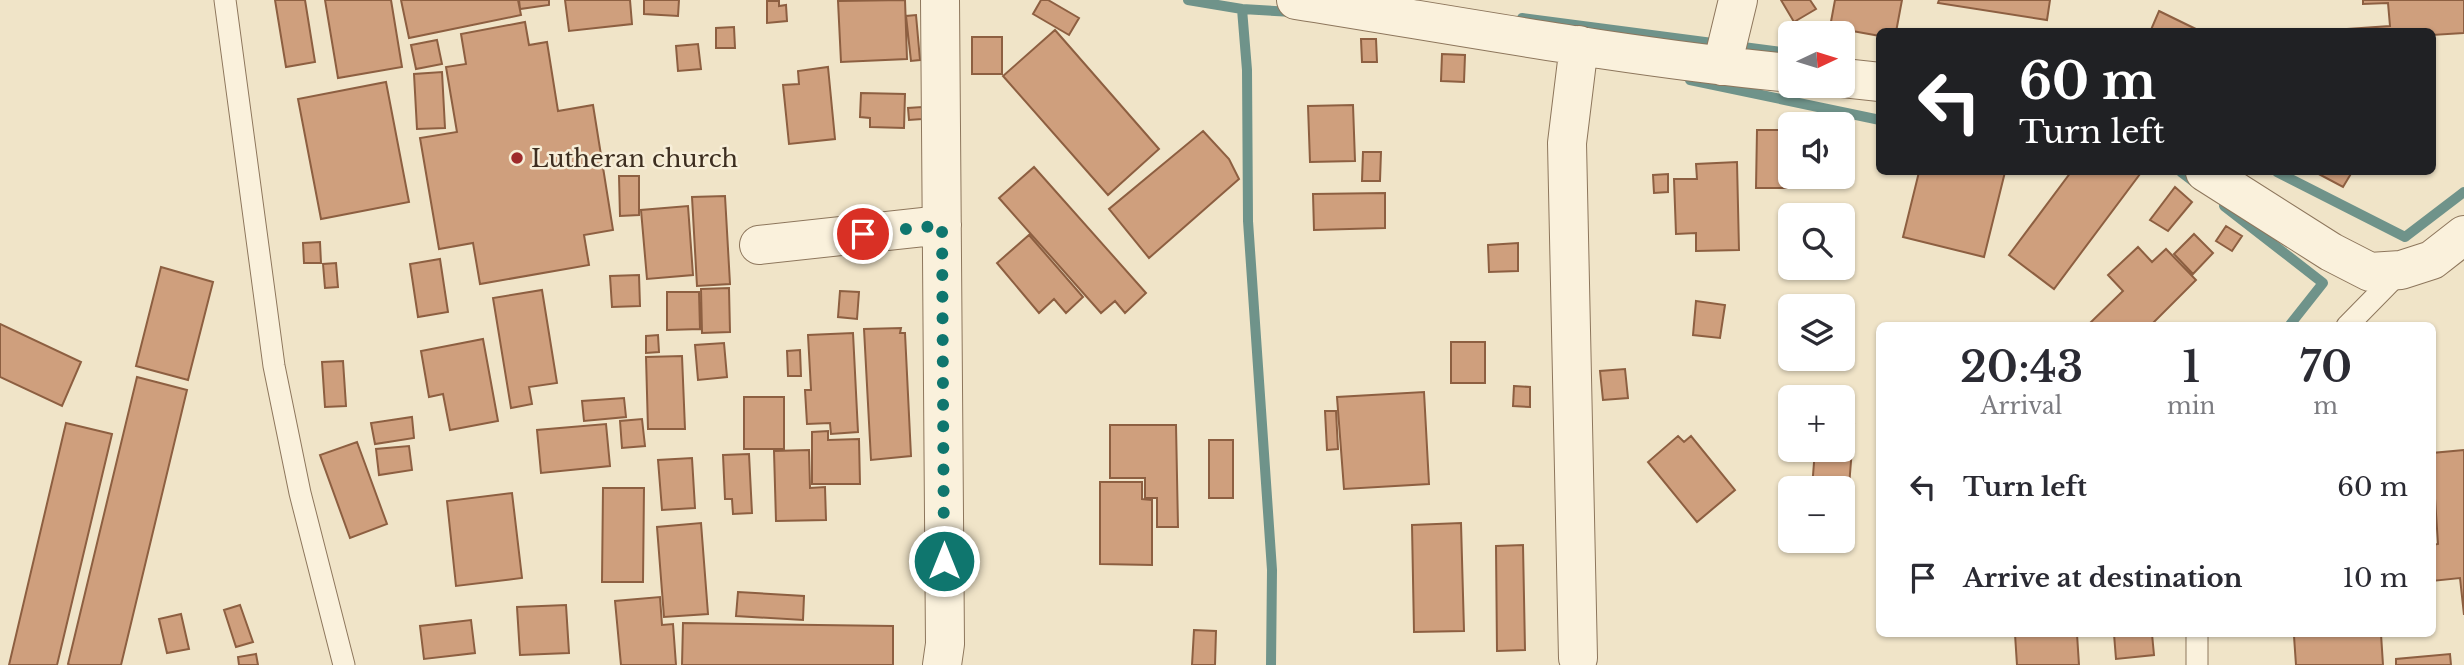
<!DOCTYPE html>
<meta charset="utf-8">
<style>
:root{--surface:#fff;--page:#f7f7f7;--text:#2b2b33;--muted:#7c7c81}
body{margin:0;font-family:"Libre Baskerville",serif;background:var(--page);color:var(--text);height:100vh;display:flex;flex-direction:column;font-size:26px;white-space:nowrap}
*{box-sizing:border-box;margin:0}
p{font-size:23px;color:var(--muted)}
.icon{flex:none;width:38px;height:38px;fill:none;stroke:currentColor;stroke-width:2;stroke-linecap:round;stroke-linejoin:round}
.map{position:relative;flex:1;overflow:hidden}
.details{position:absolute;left:1876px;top:322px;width:560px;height:315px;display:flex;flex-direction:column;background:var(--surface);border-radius:10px;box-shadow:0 2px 5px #0004}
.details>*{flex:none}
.top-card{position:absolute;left:1876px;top:28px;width:560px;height:147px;border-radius:10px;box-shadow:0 2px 5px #0004;background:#202124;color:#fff;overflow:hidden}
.needle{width:46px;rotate:86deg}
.fabs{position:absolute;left:1778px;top:21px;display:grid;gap:14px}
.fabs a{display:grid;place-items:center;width:77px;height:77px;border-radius:10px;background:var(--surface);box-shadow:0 2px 5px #0004;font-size:35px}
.pin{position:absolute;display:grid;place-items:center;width:60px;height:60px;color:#fff;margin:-30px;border:4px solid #fff;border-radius:50%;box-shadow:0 2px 7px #0007}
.me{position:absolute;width:77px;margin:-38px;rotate:0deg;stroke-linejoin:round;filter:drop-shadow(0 0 5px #0008)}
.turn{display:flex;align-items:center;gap:24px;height:147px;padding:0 28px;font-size:32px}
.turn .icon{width:91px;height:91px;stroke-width:2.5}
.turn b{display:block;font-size:49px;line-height:60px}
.eta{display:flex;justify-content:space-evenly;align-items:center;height:119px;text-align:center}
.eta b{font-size:42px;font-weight:600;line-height:49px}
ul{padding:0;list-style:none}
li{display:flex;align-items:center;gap:21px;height:91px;padding:0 28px}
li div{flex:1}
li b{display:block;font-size:26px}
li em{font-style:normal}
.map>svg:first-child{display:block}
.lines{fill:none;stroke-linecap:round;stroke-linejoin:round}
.stream{stroke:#6f938a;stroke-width:10}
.building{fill:#cf9f7d;stroke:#8d5f41;stroke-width:2}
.service-casing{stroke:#8d765c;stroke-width:23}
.minor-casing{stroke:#8d765c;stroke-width:40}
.service{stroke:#faf1dc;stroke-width:21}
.minor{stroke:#faf1dc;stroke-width:38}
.route{stroke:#0f766e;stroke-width:12;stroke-dasharray:0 21.6}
.poi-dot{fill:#9e2a2b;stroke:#f7eed8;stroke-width:2.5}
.labels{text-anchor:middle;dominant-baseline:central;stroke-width:5;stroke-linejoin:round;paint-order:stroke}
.poi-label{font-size:24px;fill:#3d2e20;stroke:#f7eed8;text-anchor:start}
</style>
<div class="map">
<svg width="2464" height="665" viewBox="0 0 2464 665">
<rect width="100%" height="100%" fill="#f0e4c8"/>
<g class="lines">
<path class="stream" d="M1188 0 1242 9 1293 12
M1242 9 1247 70 1248 221 1272 570 1271 665
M1522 18 1790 53
M1690 80 1880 120
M2181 172 2198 185
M2277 172 2405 237 2464 192
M2224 206 2323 283 2289 326"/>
</g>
<path class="building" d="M275 0H305L315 62 286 67Z
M325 0H391L402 67 338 78Z
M401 0H518L521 15 409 38Z
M519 0H549V5L520 9Z
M565 0H630L632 24 569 31Z
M644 0H679L678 16 644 14Z
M905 0 907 59 841 62 838 1Z
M1041 0H1048L1079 18 1069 35 1033 14Z
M1781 0H1810L1816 9 1794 22Z
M1835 0H1902L1896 32H1880V36L1830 27Z
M1939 0H2050L2047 20 1938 3Z
M2363 0H2464V33L2432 35V32H2348V29L2390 26 2388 3 2363 4Z
M767 1H779V6L786 5 787 21 767 23Z
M2159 11 2202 32H2150Z
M916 15 920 60 911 61 906 16Z
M525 22 529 45 547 42 558 111 593 105 613 230 584 235 589 265 480 284 473 243 439 249 420 138 457 132 446 67 466 64 461 34Z
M734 27 735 48H716V28Z
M1055 30 1159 149 1108 195 1003 76Z
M972 37H1002V74H972Z
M1361 39H1376L1377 62H1362Z
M437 40 442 64 416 69 411 45Z
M698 44 701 69 678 71 676 46Z
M1442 54 1465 55 1464 82 1441 81Z
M828 67 835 139 789 144 783 85 799 84 798 71Z
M442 72 445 128 417 129 414 74Z
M386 82 409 202 321 219 298 99Z
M861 93 905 94 904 128 870 127V118L860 117Z
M1353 105 1355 161 1310 162 1308 106Z
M922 107V119L909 120 908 108Z
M1757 130H1790V177H1800V188H1756Z
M1203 131 1229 159 1239 179 1149 258 1109 209Z
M1363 152H1381L1380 181H1362Z
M1737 162 1739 250 1696 251V233L1676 234 1674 179H1697L1696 164Z
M1034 167 1146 293 1125 313 1115 301 1101 313 999 198Z
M1919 172H2005L1984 257 1903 237Z
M2071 172H2137L2140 174 2054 289 2009 255Z
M2315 172H2352L2343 187Z
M1668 174V192L1654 193 1653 175Z
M619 176H639V215L620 216Z
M2175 187 2192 202 2168 231 2150 220Z
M1385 193V228L1314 230 1313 194Z
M725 196 730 284 697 286 692 197Z
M688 206 693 275 647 279 641 210Z
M2226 226 2242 236 2232 251 2216 241Z
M2194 234 2213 253 2193 274 2174 254Z
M1029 235 1083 297 1066 313 1054 299 1039 313 997 263Z
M320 242 321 263H304L303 243Z
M1518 243V271L1489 272 1488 245Z
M2138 247 2152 262 2166 249 2196 280 2150 326H2093L2090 323 2123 291 2108 275Z
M440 259 448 312 418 317 410 264Z
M336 263 338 287 325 288 323 264Z
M161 267 213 282 188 380 136 366Z
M639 275 640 306 612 307 610 276Z
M729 288 730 332 702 333 701 289Z
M542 290 557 383 529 387 532 404 511 408 493 298Z
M840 291 859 292 857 319 838 317Z
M667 292H699L700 329 667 330Z
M1696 301 1725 305 1720 338 1693 335Z
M0 324 81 362 62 406 0 377Z
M901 328 900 333H905L911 456 871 460 864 329Z
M853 333 858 432 831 434 830 423 807 424 805 390H811L808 335Z
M658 335 659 352 646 353V336Z
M483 339 498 421 450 430 443 394 429 397 421 351Z
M1451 342H1485V383H1451Z
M724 343 727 377 698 380 695 345Z
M800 350 801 376H788L787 351Z
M682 356 685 429H648L646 357Z
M343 361 346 406 325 407 322 362Z
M1625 369 1628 398 1603 400 1600 371Z
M137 377 187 390 121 665H70L68 664Z
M1514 386 1530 387V407L1513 406Z
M1424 392 1429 484 1344 489 1337 397Z
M744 397H784V449H744Z
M624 398 626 417 584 421 582 401Z
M1325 411H1336L1338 449 1327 450Z
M412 417 414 438 375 444 371 423Z
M642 419 645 446 622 448 620 421Z
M66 423 112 434 57 665H9Z
M1843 423 1854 424 1845 536 1843 488H1812L1815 450H1843Z
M606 424 610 466 541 473 537 430Z
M1110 425H1176L1178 527H1157V498H1145V478H1110Z
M828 431V440L859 439 860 484H812V432Z
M1678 436 1684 442 1691 436 1735 490 1697 522 1648 462Z
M1209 440H1233V498H1209Z
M357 442 387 524 350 538 320 455Z
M409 446 412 470 379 475 376 449Z
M809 450 810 488 825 487 826 520 776 521 774 451Z
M2464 450V615L2460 578 2432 581V545L2438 544 2432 453Z
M749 454 752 513 733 514 732 499H725L723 455Z
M692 458 695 508 662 510 658 460Z
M1100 482H1142V499L1152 500V565L1100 564Z
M603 488H644L643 582H602Z
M512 493 522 578 456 586 447 501Z
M701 523 708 614 664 617 657 527Z
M1461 523 1464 631 1414 632 1412 525Z
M1523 545 1525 650 1497 651 1496 546Z
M738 592 804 596 803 620 736 616Z
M660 597 662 625 673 624 676 665H621L615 601Z
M240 605 253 642 236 647 224 610Z
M566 605 569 653 520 655 517 607Z
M181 614 189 649 167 653 159 619Z
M471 620 475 653 424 659 420 626Z
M683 623 893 626V665H682Z
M1194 630 1216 631 1215 665H1192Z
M2015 634H2077L2079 665H2017Z
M2114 634H2152L2154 655 2116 659Z
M2303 634H2381L2383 665H2296L2294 636Z
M256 654 258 665H239L238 657Z
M2450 654 2451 665H2396V659Z"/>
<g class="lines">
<g class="service-casing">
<path id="service" d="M225 0 274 366 300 493 344 665
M2347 326 2400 272
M2197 634V665"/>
</g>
<g class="minor-casing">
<path id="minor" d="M940 0 945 644 942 665
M1296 0C1460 26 1625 57 1790 73
M1722 66 1738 0
M1843 78 1880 82
M2205 172 2331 252 2370 272 2401 270 2432 260 2464 235
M759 245 942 225
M1578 658 1567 143 1579 45"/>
</g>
<use href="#service" class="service"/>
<use href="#minor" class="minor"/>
</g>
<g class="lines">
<path class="route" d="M863 234 942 225 944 561"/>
</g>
<circle class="poi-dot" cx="517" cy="158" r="7"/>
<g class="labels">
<g class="poi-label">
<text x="531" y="158">Lutheran church</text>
</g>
</g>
</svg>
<div class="fabs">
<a><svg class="needle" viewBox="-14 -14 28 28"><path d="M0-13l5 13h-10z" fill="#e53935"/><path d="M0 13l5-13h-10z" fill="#7c7c81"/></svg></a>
<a><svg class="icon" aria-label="sound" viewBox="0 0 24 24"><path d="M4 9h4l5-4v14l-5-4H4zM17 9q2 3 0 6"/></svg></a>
<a><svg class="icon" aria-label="search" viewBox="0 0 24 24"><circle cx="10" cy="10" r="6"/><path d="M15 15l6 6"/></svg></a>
<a><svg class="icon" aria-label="layers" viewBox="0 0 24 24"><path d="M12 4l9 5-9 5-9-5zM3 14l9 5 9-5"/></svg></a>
<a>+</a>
<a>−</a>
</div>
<div class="pin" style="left:863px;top:234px;background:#d93025"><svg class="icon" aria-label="arrive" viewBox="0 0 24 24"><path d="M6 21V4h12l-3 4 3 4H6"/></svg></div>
<svg class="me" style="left:944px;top:561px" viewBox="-20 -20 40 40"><circle r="17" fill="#0f766e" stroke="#fff" stroke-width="3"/><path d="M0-11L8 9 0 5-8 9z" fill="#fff"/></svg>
<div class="top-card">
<div class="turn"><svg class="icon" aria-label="left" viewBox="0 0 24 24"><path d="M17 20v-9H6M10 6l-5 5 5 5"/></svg><div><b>60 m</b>Turn left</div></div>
</div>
<section class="details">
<div class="eta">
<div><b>20:43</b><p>Arrival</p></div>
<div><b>1</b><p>min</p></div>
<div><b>70</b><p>m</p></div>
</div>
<ul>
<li><svg class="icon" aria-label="left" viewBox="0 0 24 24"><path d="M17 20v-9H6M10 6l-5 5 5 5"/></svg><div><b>Turn left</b></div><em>60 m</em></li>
<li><svg class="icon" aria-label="arrive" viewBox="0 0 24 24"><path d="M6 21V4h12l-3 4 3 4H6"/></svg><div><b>Arrive at destination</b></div><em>10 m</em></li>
</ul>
</section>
</div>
